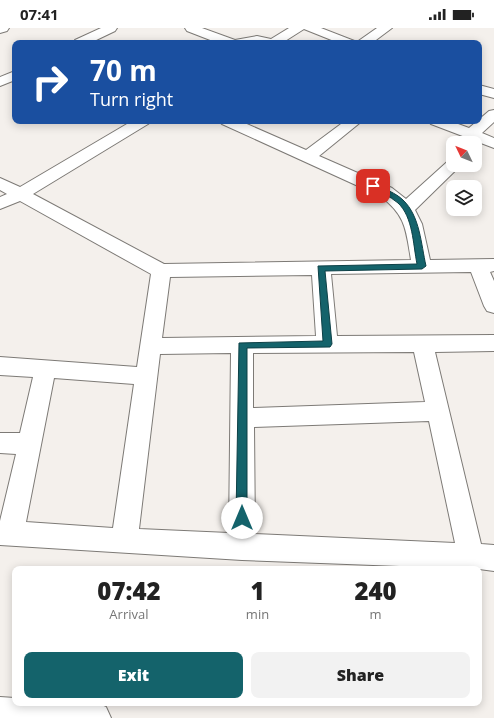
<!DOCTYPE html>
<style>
:root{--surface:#fff;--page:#f2f2f2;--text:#222;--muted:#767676;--accent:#14636b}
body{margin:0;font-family:"Open Sans",sans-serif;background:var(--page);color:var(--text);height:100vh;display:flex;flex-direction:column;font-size:15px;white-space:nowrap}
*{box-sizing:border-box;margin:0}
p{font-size:13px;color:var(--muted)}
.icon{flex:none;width:22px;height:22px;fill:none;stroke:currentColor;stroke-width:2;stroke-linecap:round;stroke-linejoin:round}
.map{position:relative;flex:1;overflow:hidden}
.side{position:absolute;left:12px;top:538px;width:470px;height:140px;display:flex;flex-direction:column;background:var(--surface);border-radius:8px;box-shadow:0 2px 10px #0003}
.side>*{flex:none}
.hud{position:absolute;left:12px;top:12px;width:470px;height:84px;border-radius:8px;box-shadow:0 2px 10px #0003;background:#1a4fa0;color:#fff;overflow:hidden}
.needle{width:26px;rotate:313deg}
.fabs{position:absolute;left:446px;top:108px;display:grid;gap:8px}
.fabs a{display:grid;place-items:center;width:36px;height:36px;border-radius:8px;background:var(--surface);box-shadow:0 2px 10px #0003;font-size:20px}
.pin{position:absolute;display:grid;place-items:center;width:34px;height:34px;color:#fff;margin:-17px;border-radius:8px;box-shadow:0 2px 6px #0006}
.me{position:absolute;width:44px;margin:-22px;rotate:0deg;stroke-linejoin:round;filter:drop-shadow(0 0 3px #0008)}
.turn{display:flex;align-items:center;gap:14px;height:84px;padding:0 12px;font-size:18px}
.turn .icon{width:52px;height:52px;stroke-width:2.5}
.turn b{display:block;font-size:28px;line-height:34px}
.eta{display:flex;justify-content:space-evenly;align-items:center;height:68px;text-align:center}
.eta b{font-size:24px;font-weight:800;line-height:28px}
.cta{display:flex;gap:8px;margin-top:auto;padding:8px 12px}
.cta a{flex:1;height:46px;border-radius:8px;background:var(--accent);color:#fff;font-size:16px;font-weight:800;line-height:46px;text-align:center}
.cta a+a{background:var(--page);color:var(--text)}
.status{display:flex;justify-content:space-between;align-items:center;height:28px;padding:0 20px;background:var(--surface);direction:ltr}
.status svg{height:11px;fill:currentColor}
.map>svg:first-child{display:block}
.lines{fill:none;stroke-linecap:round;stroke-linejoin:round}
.street-casing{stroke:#7d7a76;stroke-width:2}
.secondary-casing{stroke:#7d7a76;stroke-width:2}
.street{fill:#fff;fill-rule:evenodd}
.secondary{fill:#fff;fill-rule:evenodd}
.route{fill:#14636b;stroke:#0d4046}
</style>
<div class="status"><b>07:41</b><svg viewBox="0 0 49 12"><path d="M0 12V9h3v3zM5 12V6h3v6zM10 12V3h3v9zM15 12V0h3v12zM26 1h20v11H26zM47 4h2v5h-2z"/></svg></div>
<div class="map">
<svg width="494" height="690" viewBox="0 0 494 690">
<rect width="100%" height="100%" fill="#f4f0ec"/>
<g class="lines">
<g class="street-casing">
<path id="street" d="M0 0H9L7 3 0 5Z
M101 0H117L115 3 90 15H74L75 12Z
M185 0H202L235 12 257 8 271 11 289 0H321L357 14 377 0H392L372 15H339L304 1 282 15H218L187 3Z
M15 43V52L0 58V49Z
M479 57 494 61V70L479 66Z
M494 82V94L482 105 494 110V120L431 96 428 93H450L469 100 489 83Z
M132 93H151L148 96 33 166 164 236 411 232C406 202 406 187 380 168L222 96 219 93H240L306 122 345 93H362L319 128 392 160 406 171 447 134 453 132V137H461L415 182 422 196 430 232 494 231V243L490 244 494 253V285L487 283 484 278 471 244 331 246 337 308 494 307V323L435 324 481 516 494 517V543L479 541 242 532 0 517V493L16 426 0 425V405H20L33 349 0 347V329L137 339 151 246 20 173 0 181V169L7 166 0 162V150L20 159ZM312 247 316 308 162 310 170 249ZM414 324 425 374 253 380V325ZM231 325 229 505 139 501 160 326ZM54 350 134 356 113 500 26 494ZM429 393 455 515 255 506 254 399Z"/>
</g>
<g class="secondary-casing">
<path id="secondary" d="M0 669 15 670V675H97L106 679 111 690H0Z"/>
</g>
<use href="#street" class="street"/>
<use href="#secondary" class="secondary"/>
</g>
<path class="route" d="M371 156H375C384 161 396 165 403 172 420 188 421 216 426 238L422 241 325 243 332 316 330 319 247 320V490L245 494 242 495 238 494 236 490 239 315 323 313 318 238 417 236C413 216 413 189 398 175 390 168 379 164 371 159Z"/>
</svg>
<div class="fabs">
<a><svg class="needle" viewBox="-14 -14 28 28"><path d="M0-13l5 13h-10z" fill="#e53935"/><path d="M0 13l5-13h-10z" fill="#767676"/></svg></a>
<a><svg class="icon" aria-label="layers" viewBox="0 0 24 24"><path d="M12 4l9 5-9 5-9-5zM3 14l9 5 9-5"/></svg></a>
</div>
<div class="pin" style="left:373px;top:158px;background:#d93025"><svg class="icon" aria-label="arrive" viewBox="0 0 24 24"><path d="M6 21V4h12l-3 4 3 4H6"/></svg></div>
<svg class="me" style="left:242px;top:490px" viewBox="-20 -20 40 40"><circle r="19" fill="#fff"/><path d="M0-13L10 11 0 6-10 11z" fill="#14636b"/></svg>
<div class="hud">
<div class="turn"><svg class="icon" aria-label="right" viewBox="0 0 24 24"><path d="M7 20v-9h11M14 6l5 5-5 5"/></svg><div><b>70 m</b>Turn right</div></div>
</div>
<section class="side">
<div class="eta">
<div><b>07:42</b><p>Arrival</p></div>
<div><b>1</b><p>min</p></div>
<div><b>240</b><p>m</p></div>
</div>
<div class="cta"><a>Exit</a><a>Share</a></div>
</section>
</div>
